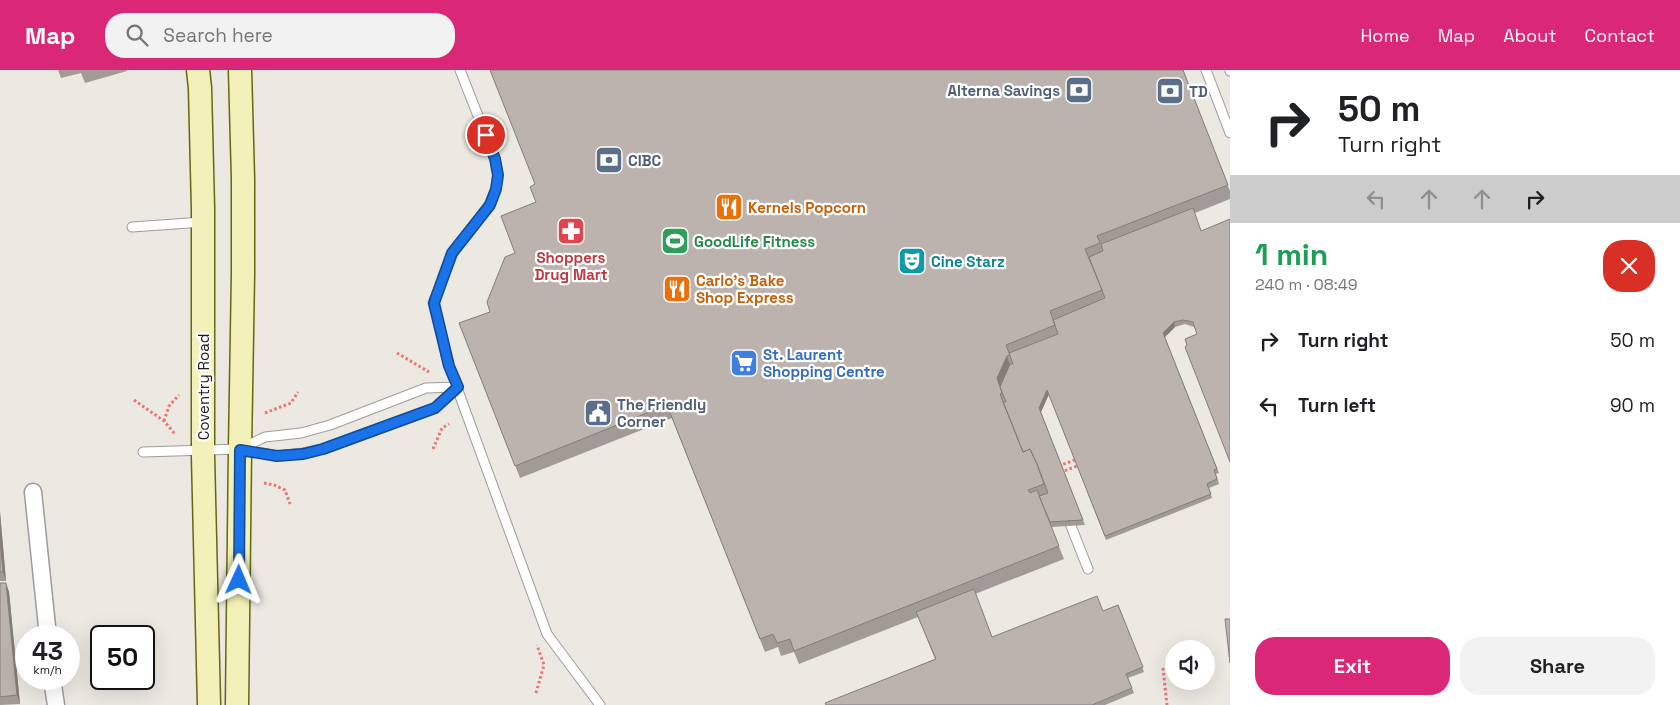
<!DOCTYPE html>
<meta charset="utf-8">
<style>
:root{--surface:#fff;--page:#f2f2f2;--text:#202124;--muted:#757577;--accent:#db2777}
body{margin:0;font-family:"Space Grotesk",sans-serif;background:var(--page);color:var(--text);height:100vh;display:flex;flex-direction:column;font-size:19px;white-space:nowrap}
*{box-sizing:border-box;margin:0}
p{font-size:16px;color:var(--muted)}
.icon{flex:none;width:28px;height:28px;fill:none;stroke:currentColor;stroke-width:2;stroke-linecap:round;stroke-linejoin:round}
.map{position:relative;flex:1;overflow:hidden}
.details{display:flex;flex-direction:column;background:var(--surface);width:450px}
.details>*{flex:none}
.banner{background:#fff;color:var(--text);overflow:hidden}
.buttons{position:absolute;left:1165px;top:570px;display:grid;gap:10px}
.buttons a{display:grid;place-items:center;width:50px;height:50px;border-radius:50%;background:var(--surface);box-shadow:0 5px 20px #0002;font-size:25px}
.speed{position:absolute;left:15px;top:555px;display:flex;gap:10px;font-size:25px;font-weight:700;text-align:center}
.speed>*{display:grid;place-content:center;width:65px;height:65px;border-radius:50%;background:var(--surface);box-shadow:0 5px 20px #0002;line-height:1}
.speed small{font-size:12px;font-weight:400}
.speed .limit{border:2px solid #111;border-radius:8px;background:#fff;color:#111}
.pin{position:absolute;display:grid;place-items:center;width:42px;height:42px;color:#fff;margin:-21px;border:2px solid #fff;border-radius:50%;box-shadow:0 1px 5px #0007}
.me{position:absolute;width:55px;margin:-28px;rotate:1deg;stroke-linejoin:round;filter:drop-shadow(0 0 4px #0008)}
.turn{display:flex;align-items:center;gap:18px;height:105px;padding:0 25px;font-size:22px}
.turn .icon{width:65px;height:65px;stroke-width:2.5}
.turn b{display:block;font-size:35px;line-height:42px}
.lanes{display:flex;align-items:center;height:48px;padding:0 25px;background:#0003;justify-content:center;gap:25px;direction:ltr}
.lanes .off{opacity:.35}
.round{display:grid;place-items:center;flex:none;width:52px;height:52px;border-radius:20px;background:var(--page)}
.overview{display:flex;align-items:center;justify-content:space-between;height:85px;padding:0 25px}
h1{font-size:30px;font-weight:600;line-height:38px;color:#1e9e55}
.button{display:flex;gap:10px;margin-top:auto;padding:10px 25px}
.button a{flex:1;height:58px;border-radius:20px;background:var(--accent);color:#fff;font-size:20px;font-weight:600;line-height:58px;text-align:center}
.button a+a{background:var(--page);color:var(--text)}
ul{padding:0;list-style:none}
li{display:flex;align-items:center;gap:15px;height:65px;padding:0 25px}
li div{flex:1}
li b{display:block;font-size:19px}
li em{font-style:normal}
header{display:flex;align-items:center;gap:30px;box-sizing:border-box;height:70px;padding:0 25px;background:var(--accent);color:#fff}
header strong{font-size:24px}
nav{display:flex;gap:28px;margin-inline-start:auto;font-size:18px}
.search{width:350px;height:45px;background:var(--page);display:flex;align-items:center;gap:12px;box-sizing:border-box;padding:0 18px;border-radius:20px;color:var(--muted);font-size:19px}
main{display:flex;flex:1;min-height:0}
.map>svg:first-child{display:block}
.lines{fill:none;stroke-linecap:round;stroke-linejoin:round}
.lane-casing{stroke:#9d9d9d;stroke-width:11}
.street-casing{stroke:#9d9d9d;stroke-width:19}
.secondary-casing{stroke:#66680d;stroke-width:25}
.path{stroke:#ed7472;stroke-width:3;stroke-dasharray:2.5 2.5;stroke-linecap:butt}
.lane{stroke:#fff;stroke-width:9}
.street{stroke:#fff;stroke-width:16}
.secondary{stroke:#f3f1b9;stroke-width:22}
.wall{fill:#a29a96}
.shaded-wall{fill:#847d7a}
.building{fill:#bcb3af;stroke:#847d7a}
.route-casing{stroke:#114b97;stroke-width:12}
.route{stroke:#1a73e8;stroke-width:9}
.labels{text-anchor:middle;dominant-baseline:central;stroke-width:4.5;stroke-linejoin:round;paint-order:stroke}
.service-label{font-size:15px;font-weight:bold;fill:#4e5e75;stroke:#fff;text-anchor:start}
.food-label{font-size:15px;font-weight:bold;fill:#c56008;stroke:#fff;text-anchor:start}
.leisure-label{font-size:15px;font-weight:bold;fill:#27864d;stroke:#fff;text-anchor:start}
.health-label{font-size:15px;font-weight:bold;fill:#be3a42;stroke:#fff}
.culture-label{font-size:15px;font-weight:bold;fill:#0d838f;stroke:#fff;text-anchor:start}
.shop-label{font-size:15px;font-weight:bold;fill:#366cbe;stroke:#fff;text-anchor:start}
.street-label{font-size:15px;fill:#1c1c1c;stroke:#fff}
</style>
<header>
<strong>Map</strong>
<div class="search"><svg class="icon" aria-label="search" viewBox="0 0 24 24"><circle cx="10" cy="10" r="6"/><path d="M15 15l6 6"/></svg>Search here</div>
<nav><a>Home</a><a>Map</a><a>About</a><a>Contact</a></nav>
</header>
<main>
<div class="map">
<svg width="1230" height="635" viewBox="0 0 1230 635">
<rect width="100%" height="100%" fill="#ece8e2"/>
<g class="lines">
<g class="lane-casing">
<path id="lane" d="M460 0 495 89 498 105 496 119 489 135 474 156 453 183 433 233 449 296 547 564 600 635
M1206 0 1230 63
M1230 0V1
M132 157 203 152
M242 378 265 367 301 363 330 355 426 318 458 317
M143 382 240 379 277 386 303 383 323 379 435 338 458 317
M1067 446 1088 499"/>
</g>
<g class="street-casing">
<path id="street" d="M33 422 48 566
M52 609 56 635"/>
</g>
<g class="secondary-casing">
<path id="secondary" d="M198 0 200 18 203 139V386L209 635
M237 635 240 379 243 204V109L240 0"/>
</g>
<path class="path" d="M397 283 429 302
M134 330 164 351 175 364
M265 343 291 333 298 322
M164 351 169 336 179 325
M433 379 442 358 449 354
M1075 390 1061 395 1060 400 1064 401 1077 396
M264 413 274 415 285 420 290 434
M1163 598 1167 635
M536 623 544 595 537 575"/>
<use href="#lane" class="lane"/>
<use href="#street" class="street"/>
<use href="#secondary" class="secondary"/>
</g>
<path class="wall" d="M58 0H127V1L85 13 81 3 61 8Z
M1183 0 1230 121V129L1195 143 1197 264 1194 257 1185 254 1175 257 1165 267 1219 403 1216 404 1219 414 1209 418 1212 428 1106 470 1049 324 1041 342 1085 455 1051 457 1064 489 975 524 992 567 1103 541 1118 535 1144 602 1128 608 1134 623 1105 635H826L935 589 918 547 799 594 794 582 781 586 778 577 765 582 672 348 520 408 464 266 490 242 536 132 530 117Z
M0 442 6 511H0Z
M0 513H6L9 522 20 634 0 635Z"/>
<path class="shaded-wall" d="M1174 252 1175 257 1165 267 1163 263Z
M1007 286 1011 299 1002 321 997 308Z
M1047 320 1049 324 1041 342 1039 338Z
M0 442 6 511 3 502 0 468Z
M6 513 9 522 20 634 17 625Z"/>
<path class="building" d="M490 0H1183L1228 115 1097 166 1100 173 1085 179 1102 220 1050 241 1055 255 1006 275 1010 285 1007 286 997 308 1002 323 1000 324 1023 382 1030 379 1037 394 1044 414 1028 420 1030 423 1037 420 1059 476 794 581 790 569 777 573 773 564 760 569 667 335 515 396 459 253 490 242 487 232 505 187 515 183 501 146 536 132 530 117 535 114Z
M1193 138 1201 161 1230 149V392L1185 277 1187 275 1185 269 1197 264 1193 252 1183 250 1174 252 1163 263 1217 399 1214 400 1217 409 1207 414 1211 424 1105 466 1047 320 1039 338 1083 450 1050 452 1039 426 1048 423 1037 394 1030 379 1023 382 1003 332H1006L1000 317 1010 294H1013L1009 283 1058 264 1053 250 1105 228 1089 187 1103 181 1101 174Z
M0 468 3 502H0Z
M0 513H6L17 625 0 627Z
M974 519 992 567 1097 526 1103 541 1118 535 1143 597 1126 604 1132 618 1092 635H826L825 633 936 589 916 542Z
M1225 549H1230V593Z"/>
<g class="lines">
<g class="route-casing">
<path id="route" d="M239 510 240 380 277 386 303 384 323 379 435 338 458 317 449 296 434 233 452 183 490 135 496 119 498 105 495 89 486 65"/>
</g>
<use href="#route" class="route"/>
</g>
<defs>
<g id="bank-square" transform="scale(1.4375)"><rect x="-9" y="-9" width="18" height="18" rx="4" fill="#5c6f8a" stroke="#fff"/><path d="M-6-4H6V4H-6ZM0-2.3a2.3 2.3 0 1 0 0 4.6a2.3 2.3 0 1 0 0-4.6Z" fill="#fff"/></g>
<g id="restaurant-square" transform="scale(1.4375)"><rect x="-9" y="-9" width="18" height="18" rx="4" fill="#e8710a" stroke="#fff"/><path d="M-5-6h1v4h1v-4h1v4h1v-4h1v5L-1.5 .5V6h-2V.5L-5-1ZM5-6V6H3V1.5H1.5Q1.5-4 5-6Z" fill="#fff"/></g>
<g id="pharmacy-square" transform="scale(1.4375)"><rect x="-9" y="-9" width="18" height="18" rx="4" fill="#e0444e" stroke="#fff"/><path d="M-2-6h4v4h4v4h-4v4h-4v-4h-4v-4h4Z" fill="#fff"/></g>
<g id="stadium-square" transform="scale(1.4375)"><rect x="-9" y="-9" width="18" height="18" rx="4" fill="#2e9e5b" stroke="#fff"/><path d="M0-5a6.5 5 0 1 0 0 10a6.5 5 0 1 0 0-10ZM-3.5-1.8h7v3.6h-7Z" fill="#fff"/></g>
<g id="theatre-square" transform="scale(1.4375)"><rect x="-9" y="-9" width="18" height="18" rx="4" fill="#0f9aa8" stroke="#fff"/><path d="M-5-5.5Q0-4 5-5.5V0Q5 5 0 6Q-5 5-5 0ZM-3.3-2.5H-1v1.5H-3.3ZM1-2.5H3.3v1.5H1ZM-2.8 1Q0 5.5 2.8 1Z" fill="#fff"/></g>
<g id="supermarket-square" transform="scale(1.4375)"><rect x="-9" y="-9" width="18" height="18" rx="4" fill="#3f7fe0" stroke="#fff"/><path d="M-6-5.5h2.5l.6 2H6L4.5 2H-2.5L-4.4-4H-6ZM-1.5 3.2a1.3 1.3 0 1 0 .1 0ZM3 3.2a1.3 1.3 0 1 0 .1 0Z" fill="#fff"/></g>
<g id="civic-square" transform="scale(1.4375)"><rect x="-9" y="-9" width="18" height="18" rx="4" fill="#5c6f8a" stroke="#fff"/><path d="M-.6-6.5H3V-4.5H.6V-3L4-1V1h2V6H-6V1h2V-1L-.6-3ZM-1.2 2.5V6h2.4V2.5Z" fill="#fff"/></g>
</defs>
<g fill-rule="evenodd">
<use href="#bank-square" x="1079" y="20"/>
<use href="#bank-square" x="1170" y="21"/>
<use href="#bank-square" x="609" y="90"/>
<use href="#restaurant-square" x="729" y="137"/>
<use href="#pharmacy-square" x="571" y="161"/>
<use href="#stadium-square" x="675" y="171"/>
<use href="#theatre-square" x="912" y="191"/>
<use href="#restaurant-square" x="677" y="219"/>
<use href="#supermarket-square" x="744" y="293"/>
<use href="#civic-square" x="598" y="343"/>
</g>
<g class="labels">
<g class="service-label">
<text x="1060" y="20" text-anchor="end">Alterna Savings</text>
<text x="1189" y="21">TD</text>
<text x="628" y="90">CIBC</text>
<text x="617" y="334">The Friendly<tspan x="617" dy="17">Corner</tspan></text>
</g>
<g class="food-label">
<text x="748" y="137">Kernels Popcorn</text>
<text x="696" y="210">Carlo’s Bake<tspan x="696" dy="17">Shop Express</tspan></text>
</g>
<g class="leisure-label">
<text x="694" y="171">GoodLife Fitness</text>
</g>
<g class="health-label">
<text x="571" y="187">Shoppers<tspan x="571" dy="17">Drug Mart</tspan></text>
</g>
<g class="culture-label">
<text x="931" y="191">Cine Starz</text>
</g>
<g class="shop-label">
<text x="763" y="284">St. Laurent<tspan x="763" dy="17">Shopping Centre</tspan></text>
</g>
<g class="street-label">
<text transform="translate(203 317) rotate(-90)">Coventry Road</text>
</g>
</g>
</svg>
<div class="buttons">
<a><svg class="icon" aria-label="sound" viewBox="0 0 24 24"><path d="M4 9h4l5-4v14l-5-4H4zM17 9q2 3 0 6"/></svg></a>
</div>
<div class="speed"><div>43<small>km/h</small></div><div class="limit">50</div></div>
<div class="pin" style="left:486px;top:65px;background:#d93025"><svg class="icon" aria-label="arrive" viewBox="0 0 24 24"><path d="M6 21V4h12l-3 4 3 4H6"/></svg></div>
<svg class="me" style="left:239px;top:510px" viewBox="-20 -20 40 40"><path d="M0-17L14 15 0 8-14 15z" fill="#1a73e8" stroke="#fff" stroke-width="4"/></svg>
</div>
<section class="details">
<div class="banner">
<div class="turn"><svg class="icon" aria-label="right" viewBox="0 0 24 24"><path d="M7 20v-9h11M14 6l5 5-5 5"/></svg><div><b>50 m</b>Turn right</div></div>
<div class="lanes"><svg class="icon off" aria-label="left" viewBox="0 0 24 24"><path d="M17 20v-9H6M10 6l-5 5 5 5"/></svg><svg class="icon off" aria-label="ahead" viewBox="0 0 24 24"><path d="M12 20V5M6 11l6-6 6 6"/></svg><svg class="icon off" aria-label="ahead" viewBox="0 0 24 24"><path d="M12 20V5M6 11l6-6 6 6"/></svg><svg class="icon" aria-label="right" viewBox="0 0 24 24"><path d="M7 20v-9h11M14 6l5 5-5 5"/></svg></div>
</div>
<div class="overview"><div><h1>1 min</h1><p>240 m · 08:49</p></div><a class="round" style="background:#d93025;color:#fff"><svg class="icon" aria-label="close" viewBox="0 0 24 24"><path d="M6 6l12 12M18 6L6 18"/></svg></a></div>
<ul>
<li><svg class="icon" aria-label="right" viewBox="0 0 24 24"><path d="M7 20v-9h11M14 6l5 5-5 5"/></svg><div><b>Turn right</b></div><em>50 m</em></li>
<li><svg class="icon" aria-label="left" viewBox="0 0 24 24"><path d="M17 20v-9H6M10 6l-5 5 5 5"/></svg><div><b>Turn left</b></div><em>90 m</em></li>
</ul>
<div class="button"><a>Exit</a><a>Share</a></div>
</section>
</main>
